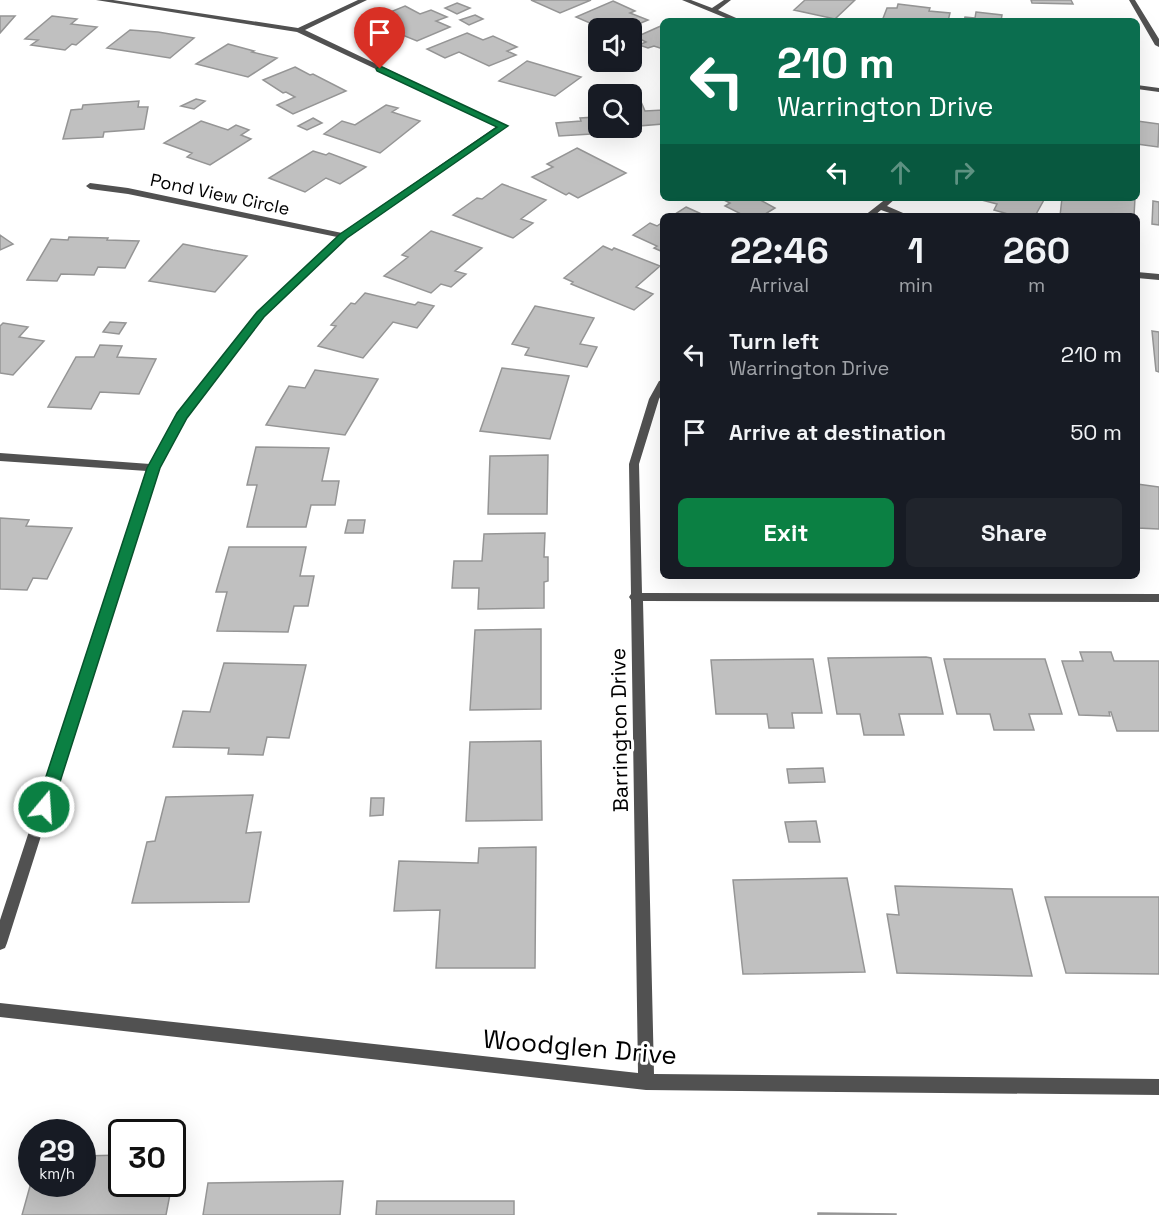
<!DOCTYPE html>
<style>
:root{--surface:#171b24;--page:#20242c;--text:#f1f3f6;--muted:#9ea1a6;--accent:#0b8043}
body{margin:0;font-family:"Space Grotesk",sans-serif;background:var(--page);color:var(--text);height:100vh;display:flex;flex-direction:column;font-size:22px;white-space:nowrap}
*{box-sizing:border-box;margin:0}
p{font-size:20px;color:var(--muted)}
.icon{flex:none;width:33px;height:33px;fill:none;stroke:currentColor;stroke-width:2;stroke-linecap:round;stroke-linejoin:round}
.map{position:relative;flex:1;overflow:hidden}
.side{position:absolute;left:660px;top:213px;width:480px;height:366px;display:flex;flex-direction:column;background:var(--surface);border-radius:9px;box-shadow:0 6px 24px #0002}
.side>*{flex:none}
.hud{position:absolute;left:660px;top:18px;width:480px;height:183px;border-radius:9px;box-shadow:0 6px 24px #0002;background:#0b6e4f;color:#fff;overflow:hidden}
.tools{position:absolute;left:588px;top:18px;display:grid;gap:12px}
.tools a{display:grid;place-items:center;width:54px;height:54px;border-radius:9px;background:var(--surface);box-shadow:0 6px 24px #0002;font-size:30px}
.speed{position:absolute;left:18px;top:1119px;display:flex;gap:12px;font-size:30px;font-weight:700;text-align:center}
.speed>*{display:grid;place-content:center;width:78px;height:78px;border-radius:50%;background:var(--surface);box-shadow:0 6px 24px #0002;line-height:1}
.speed small{font-size:15px;font-weight:400}
.speed .limit{border:3px solid #111;border-radius:9px;background:#fff;color:#111}
.pin{position:absolute;display:grid;place-items:center;width:51px;height:51px;color:#fff;margin:-62px -26px;border-radius:50% 50% 50% 0;rotate:-45deg;box-shadow:0 0 6px #0007}
.pin .icon{rotate:45deg}
.me{position:absolute;width:66px;margin:-33px;rotate:18deg;stroke-linejoin:round;filter:drop-shadow(0 0 4px #0008)}
.turn{display:flex;align-items:center;gap:21px;height:126px;padding:0 18px;font-size:27px}
.turn .icon{width:78px;height:78px;stroke-width:2.5}
.turn b{display:block;font-size:42px;line-height:51px}
.lanes{display:flex;align-items:center;height:57px;padding:0 18px;background:#0003;justify-content:center;gap:30px;direction:ltr}
.lanes .off{opacity:.35}
.eta{display:flex;justify-content:space-evenly;align-items:center;height:102px;text-align:center}
.eta b{font-size:36px;font-weight:700;line-height:42px}
.cta{display:flex;gap:12px;margin-top:auto;padding:12px 18px}
.cta a{flex:1;height:69px;border-radius:9px;background:var(--accent);color:#fff;font-size:24px;font-weight:700;line-height:69px;text-align:center}
.cta a+a{background:var(--page);color:var(--text)}
ul{padding:0;list-style:none}
li{display:flex;align-items:center;gap:18px;height:78px;padding:0 18px}
li div{flex:1}
li b{display:block;font-size:22px}
li em{font-style:normal}
.map>svg:first-child{display:block}
.building{fill:#c0c0c0;stroke:#959595;stroke-width:1.5}
.lines{fill:none;stroke-linecap:round;stroke-linejoin:round}
.street{fill:#515151;fill-rule:evenodd}
.route{fill:#0b8043;stroke:#07532c;stroke-width:1.5}
.labels{text-anchor:middle;dominant-baseline:central;stroke-width:6;stroke-linejoin:round;paint-order:stroke}
.far-street-label{font-size:18px;fill:#000;stroke:#fff}
.street-label{font-size:21px;fill:#000;stroke:#fff}
.near-street-label{font-size:26px;fill:#000;stroke:#fff}
</style>
<div class="map">
<svg width="1159" height="1215" viewBox="0 0 1159 1215">
<rect width="100%" height="100%" fill="#fff"/>
<path class="building" d="M531 0H591L560 13Z
M805 0H855L835 19 794 10Z
M1031 0H1071L1073 4 1032 3Z
M613 1 635 11 630 13 648 20 629 28H614L605 24 599 27 576 17Z
M457 3 470 8 457 14 445 8Z
M898 4 930 8 929 11 950 13 948 21H882L887 8H897Z
M405 6 420 14 431 10 447 17 436 21 450 27 417 41 368 21Z
M976 12 1002 15 1001 21H964L965 17 975 18Z
M475 15 483 19 469 25 460 20Z
M0 16H15L0 33Z
M52 16 77 19 71 24 97 27 76 45 72 44 65 50 31 45 38 40 25 39Z
M663 25V49L654 46 648 48 639 45 646 42 636 37Z
M130 30 158 32 194 38 170 58 107 48Z
M467 33 483 40 493 36 517 47 507 51 516 55 489 66 459 52 445 58 427 49Z
M228 44 254 51 252 52 277 58 248 77 196 64Z
M527 61 581 77 555 96 499 81Z
M295 67 310 75 313 74 346 91 293 114 277 105 295 97 286 92 283 93 263 80Z
M632 97H639L645 111 663 110V124L639 126 641 131 559 136 556 123 581 121 580 118 596 117 590 100H598V128H632Z
M196 99 205 101 194 109 181 106Z
M139 101 138 107H148L144 129 104 132 103 137 63 139 71 110 82 109 83 105Z
M386 105 398 108 392 112 420 121 380 153 324 134 342 121 355 125Z
M313 118 322 123 307 130 298 126Z
M201 121 228 130 236 125 249 130 241 135 251 139 210 165 187 157 192 153 164 143Z
M1137 121 1159 124 1158 147 1137 144Z
M577 148 626 173 578 198 569 193 566 195 532 177 553 167 547 164Z
M313 151 326 155 329 153 366 167 340 184 326 178 305 192 269 178Z
M502 184 546 200 521 219 533 223 513 238 453 215 477 198 482 199Z
M720 198H767L762 201 775 208 762 216H745L725 206 730 203Z
M974 198H1045L1035 216H1015L994 210 997 204Z
M1062 198H1135L1134 216H1060Z
M1153 201 1159 202V225L1152 224Z
M686 207 706 216H672Z
M663 222V252L654 248 657 246 633 235 650 223 657 226Z
M431 231 482 248 455 271 466 274 451 287 441 284 431 293 384 276 408 257 402 255Z
M0 235 13 244 0 250Z
M69 237 108 238 107 240 139 241 125 268 98 267 94 275 61 274 57 281 27 280 51 239 68 240Z
M183 244 213 250 247 256 215 292 149 281Z
M603 246 612 250 614 248 660 266 636 287 653 294 634 310 571 284 573 282 564 278Z
M365 293 415 305 418 302 434 306 417 328 393 322 363 358 318 346 336 326 331 325 351 303 355 304Z
M535 306 594 318 580 344 597 347 587 367 525 355 529 348 512 344Z
M110 322 126 323 119 334 103 332Z
M3 323 28 327 19 337 44 341 13 375 0 373V326Z
M1152 331 1159 332V372L1156 371Z
M100 345 122 346 117 357 156 359 139 394 100 392 91 409 48 407 76 357H94Z
M502 368 569 376 550 439 480 431Z
M315 370 378 379 345 435 266 425 289 386 305 388Z
M256 447 329 448 322 481H339L335 505H311L306 527H247L257 485H247Z
M548 455 547 514H488L490 456Z
M1137 484 1159 487V529L1137 528Z
M0 518 29 520 26 526 72 528 47 579 33 578 27 590 0 589Z
M348 520H365L363 533H345Z
M545 533 544 557H548V581L544 582V608L478 609 479 588H452L454 561H482L484 534Z
M229 547H306L300 576H314L308 606H294L288 632 217 631 227 592H216Z
M541 629V709L470 710 475 630Z
M1080 652H1111L1114 661H1159V731H1117L1111 712H1109L1110 716 1079 715 1062 661H1083Z
M926 657 931 658 943 714H899L904 735H864L860 714H837L828 658Z
M813 659 822 713H792L794 728H769L767 714H716L711 660Z
M944 659H1045L1062 714H1029L1034 730H994L990 714H957Z
M224 663 306 665 289 738 267 737 263 755 228 754 229 748 173 747 183 711 210 712Z
M541 741 542 820 466 821 470 742Z
M823 768 825 782 789 783 787 769Z
M253 795 246 833 261 832 249 902 132 903 147 842 155 841 166 797Z
M371 798H384L383 815 370 816Z
M816 821 820 842H789L785 822Z
M536 847 535 968H436L440 910 394 911 399 861 478 863 479 848Z
M847 878 865 972 743 974 733 880Z
M895 886 1012 889 1032 976 897 973 887 914 899 915Z
M1045 897H1159V974L1066 973Z
M122 1155V1184H172L166 1215H22L32 1179V1184H82V1156Z
M343 1181 340 1215H203L208 1183Z
M377 1201H514V1215H376Z
M818 1213 896 1214V1215H818Z"/>
<g class="lines">
<path class="street" d="M96 0H113L298 28 358 0H367L305 30 507 126 347 238 264 316 186 417 158 468 7 943 5 948 0 950V920L147 471 0 461V453L150 464 178 414 258 312 337 237 128 194 90 189 86 186 90 183 128 188 342 233 497 126 297 32Z
M682 0H691L712 8 724 0H731L718 10 743 21H733Z
M1129 0H1135L1159 39V47L1155 45Z
M1137 85 1159 88V92L1137 89Z
M887 198H896L887 206 910 216H898L881 210 874 216H864Z
M1137 272 1159 274V280L1137 278Z
M663 380V392L659 399 639 464 642 593 1159 594V602L643 601 654 1074 1159 1079V1095L646 1090 0 1017V1003L638 1073 631 600 629 597 631 594 629 464 649 399 659 381Z"/>
</g>
<path class="route" d="M380 66 508 126 347 238 264 317 187 418 160 468 52 807 49 812 44 814 38 812 36 807 147 468 177 413 257 312 340 234 497 127 377 71 376 69Z"/>
<g class="labels">
<g class="far-street-label">
<text transform="translate(220 194) rotate(12)">Pond View Circle</text>
</g>
<g class="street-label">
<text transform="translate(619 730) rotate(-91)">Barrington Drive</text>
</g>
<g class="near-street-label">
<text transform="translate(580 1047) rotate(5)">Woodglen Drive</text>
</g>
</g>
</svg>
<div class="tools">
<a><svg class="icon" aria-label="sound" viewBox="0 0 24 24"><path d="M4 9h4l5-4v14l-5-4H4zM17 9q2 3 0 6"/></svg></a>
<a><svg class="icon" aria-label="search" viewBox="0 0 24 24"><circle cx="10" cy="10" r="6"/><path d="M15 15l6 6"/></svg></a>
</div>
<div class="speed"><div>29<small>km/h</small></div><div class="limit">30</div></div>
<div class="pin" style="left:380px;top:69px;background:#d93025"><svg class="icon" aria-label="arrive" viewBox="0 0 24 24"><path d="M6 21V4h12l-3 4 3 4H6"/></svg></div>
<svg class="me" style="left:44px;top:807px" viewBox="-20 -20 40 40"><circle r="17" fill="#0b8043" stroke="#fff" stroke-width="3"/><path d="M0-11L8 9 0 5-8 9z" fill="#fff"/></svg>
<div class="hud">
<div class="turn"><svg class="icon" aria-label="left" viewBox="0 0 24 24"><path d="M17 20v-9H6M10 6l-5 5 5 5"/></svg><div><b>210 m</b>Warrington Drive</div></div>
<div class="lanes"><svg class="icon" aria-label="left" viewBox="0 0 24 24"><path d="M17 20v-9H6M10 6l-5 5 5 5"/></svg><svg class="icon off" aria-label="ahead" viewBox="0 0 24 24"><path d="M12 20V5M6 11l6-6 6 6"/></svg><svg class="icon off" aria-label="right" viewBox="0 0 24 24"><path d="M7 20v-9h11M14 6l5 5-5 5"/></svg></div>
</div>
<section class="side">
<div class="eta">
<div><b>22:46</b><p>Arrival</p></div>
<div><b>1</b><p>min</p></div>
<div><b>260</b><p>m</p></div>
</div>
<ul>
<li><svg class="icon" aria-label="left" viewBox="0 0 24 24"><path d="M17 20v-9H6M10 6l-5 5 5 5"/></svg><div><b>Turn left</b><p>Warrington Drive</p></div><em>210 m</em></li>
<li><svg class="icon" aria-label="arrive" viewBox="0 0 24 24"><path d="M6 21V4h12l-3 4 3 4H6"/></svg><div><b>Arrive at destination</b></div><em>50 m</em></li>
</ul>
<div class="cta"><a>Exit</a><a>Share</a></div>
</section>
</div>
